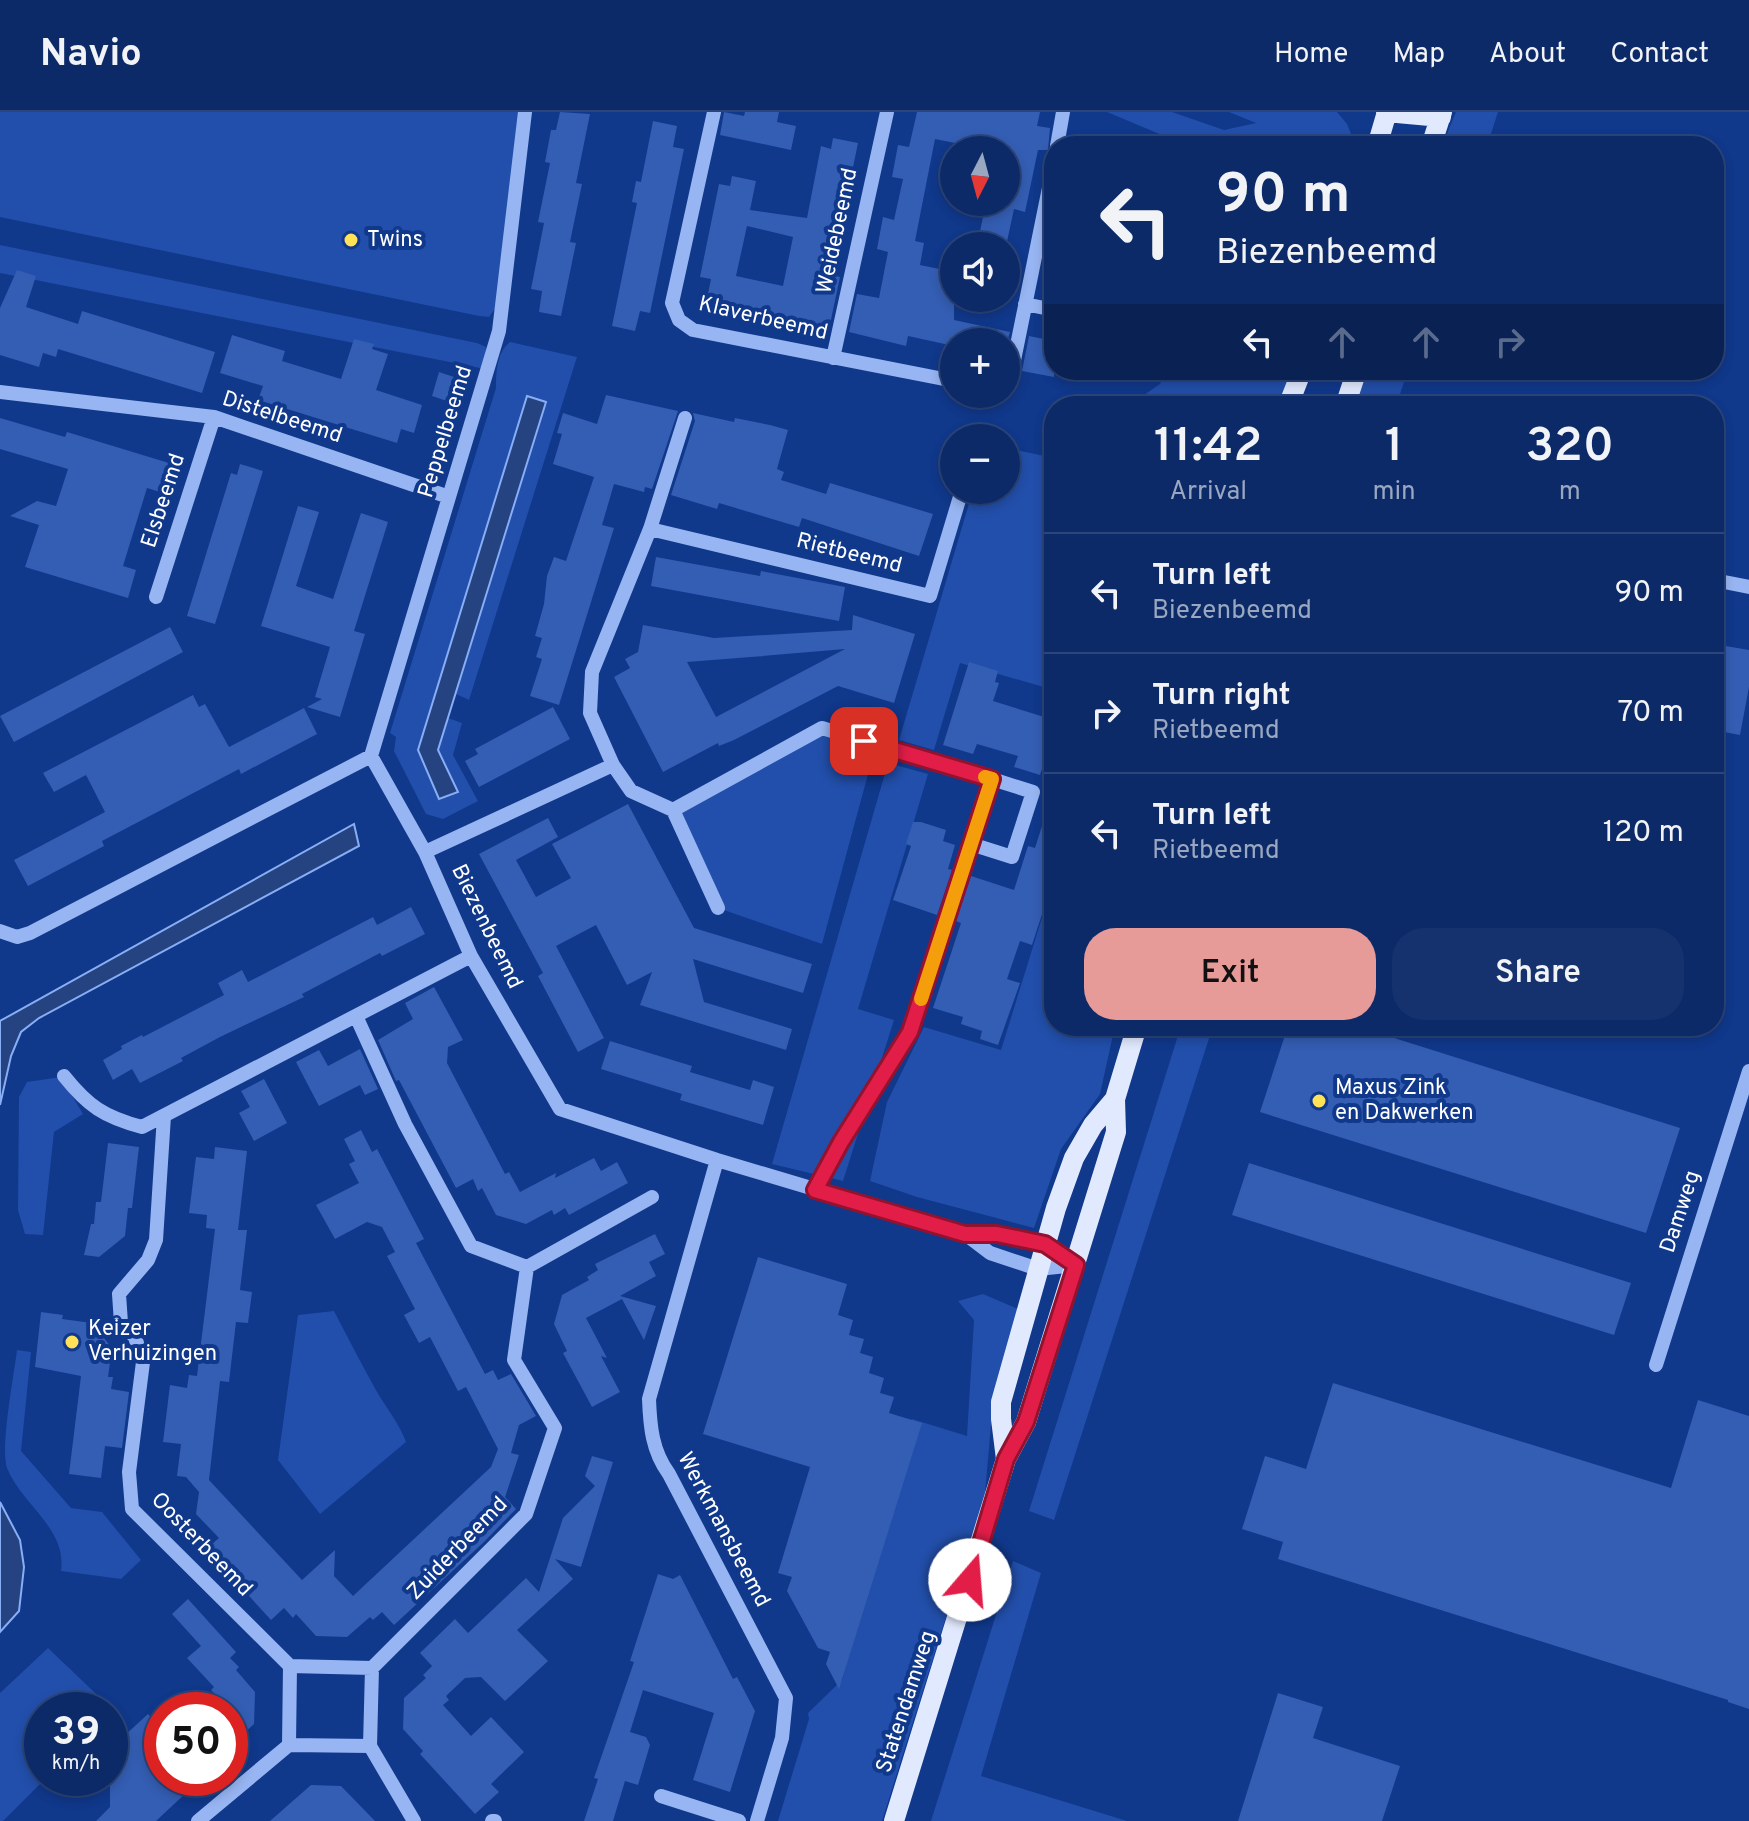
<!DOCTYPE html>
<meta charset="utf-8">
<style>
:root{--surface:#0c2a68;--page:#15326e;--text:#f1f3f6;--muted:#9aa7c0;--line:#2c467c;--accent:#e69b98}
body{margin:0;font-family:Overpass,sans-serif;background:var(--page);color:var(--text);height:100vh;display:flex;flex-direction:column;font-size:30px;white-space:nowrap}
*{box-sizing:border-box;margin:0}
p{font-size:26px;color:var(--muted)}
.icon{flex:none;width:44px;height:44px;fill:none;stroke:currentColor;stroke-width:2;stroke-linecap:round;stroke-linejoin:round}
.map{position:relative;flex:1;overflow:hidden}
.drawer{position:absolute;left:1044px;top:284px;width:680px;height:640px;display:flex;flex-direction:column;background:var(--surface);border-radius:32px;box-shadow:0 4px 12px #0003,0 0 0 2px var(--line)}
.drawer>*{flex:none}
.hud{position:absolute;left:1044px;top:24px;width:680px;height:244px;border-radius:32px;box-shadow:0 4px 12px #0003,0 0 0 2px var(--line);background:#0c2a68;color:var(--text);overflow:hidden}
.needle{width:52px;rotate:186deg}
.fabs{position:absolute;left:940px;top:24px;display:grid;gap:16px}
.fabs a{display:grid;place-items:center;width:80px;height:80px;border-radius:50%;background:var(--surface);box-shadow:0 4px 12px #0003,0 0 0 2px var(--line);font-size:40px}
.speed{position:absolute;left:24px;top:1580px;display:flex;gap:16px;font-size:40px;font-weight:700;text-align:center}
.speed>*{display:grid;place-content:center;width:104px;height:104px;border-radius:50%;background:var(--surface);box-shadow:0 4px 12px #0003,0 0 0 2px var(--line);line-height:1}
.speed small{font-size:20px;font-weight:400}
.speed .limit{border:12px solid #d22;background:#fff;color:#111}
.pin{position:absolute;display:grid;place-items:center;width:68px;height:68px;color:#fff;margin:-34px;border-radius:16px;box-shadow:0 4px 12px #0006}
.me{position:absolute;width:88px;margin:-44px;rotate:18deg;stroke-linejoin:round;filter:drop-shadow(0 0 6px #0008)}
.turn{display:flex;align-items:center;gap:28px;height:168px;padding:0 40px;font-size:36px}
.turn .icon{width:104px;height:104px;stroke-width:2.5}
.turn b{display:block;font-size:56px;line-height:68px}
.lanes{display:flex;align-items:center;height:76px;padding:0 40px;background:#0003;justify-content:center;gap:40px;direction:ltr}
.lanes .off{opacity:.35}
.eta{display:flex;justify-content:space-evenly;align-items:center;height:136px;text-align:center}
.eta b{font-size:48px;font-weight:600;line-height:56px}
.button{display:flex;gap:16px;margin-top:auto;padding:16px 40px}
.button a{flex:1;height:92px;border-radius:32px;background:var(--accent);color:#111;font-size:32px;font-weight:600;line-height:92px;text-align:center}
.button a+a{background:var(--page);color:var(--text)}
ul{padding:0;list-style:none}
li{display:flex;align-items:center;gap:24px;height:120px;padding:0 40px;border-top:2px solid var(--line)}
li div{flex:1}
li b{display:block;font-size:30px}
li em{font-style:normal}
header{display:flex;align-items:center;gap:48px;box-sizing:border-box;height:112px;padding:0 40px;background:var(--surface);border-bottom:2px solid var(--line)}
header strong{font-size:38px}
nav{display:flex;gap:44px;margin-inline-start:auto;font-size:28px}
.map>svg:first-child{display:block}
.green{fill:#224fab}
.water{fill:#254381;stroke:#88aef6;stroke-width:2}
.building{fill:#345eb3;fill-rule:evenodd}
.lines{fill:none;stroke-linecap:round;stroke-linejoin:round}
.minor{stroke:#97b5f2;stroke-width:14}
.major{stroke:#e1e9ff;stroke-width:20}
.route-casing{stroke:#92132f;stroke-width:20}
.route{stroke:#e11d48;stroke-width:14}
.slow{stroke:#f59e0b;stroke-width:14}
.poi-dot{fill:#ffe257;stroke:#10388b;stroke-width:3}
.labels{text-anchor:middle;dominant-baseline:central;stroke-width:8;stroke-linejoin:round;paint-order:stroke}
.street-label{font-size:22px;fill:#fff;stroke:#10388b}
.poi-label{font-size:22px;fill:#fff;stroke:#10388b;text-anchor:start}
</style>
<header>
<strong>Navio</strong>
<nav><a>Home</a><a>Map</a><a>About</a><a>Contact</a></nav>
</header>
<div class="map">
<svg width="1749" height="1709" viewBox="0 0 1749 1709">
<rect width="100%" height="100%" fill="#10388b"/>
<path class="green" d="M0 0H520L497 194 489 205 479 204 0 105Z
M1107 0H1172L1224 18 1256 11 1229 0H1337L1347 12 1356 34H1188Z
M1456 0H1498L1487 34H1442Z
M0 133 477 231 486 235 485 257 0 161Z
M510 230 577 245 469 588 456 582 546 291 418 638 439 687 457 680 438 639 448 606 462 611 453 643 478 689 443 707 426 702 394 639 396 625 390 621 496 276C496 260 497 240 510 230Z
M1167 258H1293L1281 294H1128L1160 272Z
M1368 258H1408L1396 294H1355Z
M1006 336 1054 346V578L960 551 934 638 899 628 973 378H1006Z
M822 616 871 651 822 832 718 796 673 698Z
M888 651 928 662 858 897 894 908 843 1069 772 1052Z
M1054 767V914H1115L1100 982 1061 1037 1034 1116 917 1085 870 1069 887 990 924 915 1001 938Z
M1181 914H1213L1054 1408 1029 1399Z
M61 965 83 1002 54 1020 43 1123 25 1122 18 1098 19 985 27 970Z
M983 1182 1018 1197 992 1302 985 1381 882 1709H778L809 1607 808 1601 842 1568 912 1307 967 1324 974 1208 958 1189Z
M334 1199C348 1226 362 1253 377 1280 387 1297 399 1311 406 1330L320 1402 278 1348 298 1203Z
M17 1238 31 1240 21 1339 71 1396 102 1400 141 1448 121 1467 61 1459C67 1416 21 1392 7 1356 0 1336 14 1263 17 1238Z
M1013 1449 1041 1461 981 1664 1127 1709H931Z
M48 1536 113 1598 110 1601V1598H42V1666H46L3 1709H0V1581Z"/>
<path class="water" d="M527 284 546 290 438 638 458 680 439 687 418 638Z
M354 712 359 734 39 906 21 920 11 944 0 993V909Z
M0 1390 20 1428 24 1455 19 1499 0 1520Z"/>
<path class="building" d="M560 0 590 2 576 71 582 72 570 130 576 131 561 204 539 200 542 179 531 177 544 111 538 110 550 51 545 50 551 18H556Z
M724 0 744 4 745 0H779L777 10 796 14 791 38 720 23Z
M917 0H1040L1037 14 1050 16 1048 38H1038L1025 100 1014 97 1006 134H977L984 100 988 101 991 90H1006V38H991L935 27 915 129 924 131 920 153 954 160V208L1010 220 1007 230H954V234L908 224 906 234 849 220 857 182 879 186 888 140 877 137 883 105 894 108 903 67 892 65 898 33 909 35Z
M653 9 677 14 673 35 684 37 650 201 640 199 635 219 612 214 637 91 632 90 636 69 641 70Z
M833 26 858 31 831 163 840 165 829 217 810 213 808 224 775 217 777 206 758 202 759 198 707 187 711 167 700 165 719 72 730 74 732 64 756 69 750 98 807 106 821 34 831 37ZM747 114 793 125 783 174 736 164Z
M17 158 36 164 26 195 78 212 82 199 215 240 202 281 58 237 56 245 43 241 39 255 0 243V196Z
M232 223 285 239 282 249 341 267 354 227 374 232 372 237 388 242 376 278 422 293 414 321 401 317 397 331 258 288 263 274 220 261Z
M1029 224 1054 229V265L1022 259Z
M439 260 460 267 453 291 432 284Z
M606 283 678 299 652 377 645 375 644 380 614 372 602 413 614 416 559 593 530 584 542 547 536 545 542 526 535 524 544 492 547 464 554 445 566 449 594 365 553 352 562 322 557 321 563 301 597 312Z
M693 301 734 310 735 306 770 313 788 318 777 357 784 360 781 368 826 382 830 371 933 402 919 444 802 406 799 415 719 391 717 397 671 383 695 309Z
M0 306 65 325 67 320 169 351 160 380 147 376 123 454 136 458 128 486 25 455 39 413 10 404 37 389 56 394 68 357 0 337Z
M240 352 263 359 215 512 187 504 231 361 237 363Z
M298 394 319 400 296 474 333 487 361 401 388 410 354 519 365 522 340 605 307 595 322 587 315 585 330 535 261 514Z
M656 445 760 464 761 459 845 475 839 509 651 474Z
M853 503 915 522 894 591 838 574 734 628 719 634 718 631 663 660 614 565 630 556 625 547 638 540 643 513 714 526 852 518ZM845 537 716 605 687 550 751 545Z
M170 515 183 540 14 630 0 604Z
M1714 532 1749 538V575L1740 623 1714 618Z
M969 550 998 559 995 570 999 571 993 589 1054 608 1045 636 1048 638 1040 663 1014 655 1018 644 977 632 973 642 943 633Z
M193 583 199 595 205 592 229 635 304 596 317 622 241 662 239 657 165 696 102 729 104 734 28 774 14 748 105 700 86 663 54 680 43 661Z
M553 595 570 627 479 675 465 649 478 642 475 637Z
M1050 689 1054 690V784L1045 793 1032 833 1020 829 1007 867 1020 871 998 933 980 927 982 919 961 912 963 905 933 896 961 811 956 809 971 764 1014 778 1028 734 1035 736Z
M628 692 694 816 812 852 803 881 693 847 704 890 792 917 786 938 640 893 652 860 627 873 596 813 556 834 604 926 578 940 538 864 543 861 479 742 548 706 558 725 516 748 536 785 571 766 552 732Z
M913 710H921L946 718 943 729 955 733 948 757 952 758 937 803 893 788 911 734 906 732Z
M411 795 425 822 382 844 380 841 302 882 304 885 220 925 181 946 183 949 140 971 132 957 113 968 103 948 122 937 121 934 142 923 143 925 224 883 218 871 242 858 248 870 373 805 377 813Z
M434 875 463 928 448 935 447 951 505 1062 509 1060 520 1080 556 1061 555 1066 594 1046 601 1059 617 1050 628 1071 569 1103 565 1096 554 1103 552 1098 526 1112 496 1103 482 1076 478 1079 473 1067 456 1076 399 968 396 969 378 928 413 907 405 891Z
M1288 914H1356L1680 1016 1646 1121 1260 1000Z
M610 929 692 954 690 960 750 978 753 968 774 975 763 1013 680 988 682 982 601 957Z
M360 937 378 977 365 983 360 973 319 994 296 950 319 938 328 954Z
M264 967 287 1011 254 1029 239 1001 250 995 241 979Z
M361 1018 372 1040 377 1037 424 1127 416 1131 485 1262 493 1258 498 1268 511 1262 536 1304 519 1313 511 1341 519 1343 505 1385 516 1397 484 1430 394 1513 382 1500 373 1508 370 1505 347 1525 316 1524 296 1502 293 1506 284 1496 271 1508 206 1437 219 1426 196 1402 199 1380 186 1365 177 1364 181 1332 163 1330 170 1273 187 1276 189 1263 197 1264 215 1117 206 1116 207 1103 189 1101 196 1045 214 1047 215 1035 247 1039 238 1118H247L240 1178 252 1180 248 1211 236 1210 229 1270 220 1269 209 1368 302 1468 335 1438 334 1464 353 1484 491 1355 498 1337 466 1275 458 1279 430 1225 419 1231 404 1203 415 1197 387 1144 395 1140 382 1115 367 1110 335 1127 316 1093 359 1071 349 1052 355 1049 344 1027Z
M108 1031 139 1035 132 1096H128L125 1124 99 1145 84 1143 91 1112H94L96 1090H101Z
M1249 1051 1631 1171 1614 1223 1232 1103Z
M655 1122 665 1142 649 1150 656 1164 620 1184 656 1194 644 1228 622 1187 586 1206 607 1246 601 1244 620 1280 592 1295 563 1241 567 1239 554 1212 562 1183 589 1168 587 1165 598 1158 595 1152Z
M758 1145 847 1172 838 1203 853 1208 849 1223 864 1227 860 1241 873 1245 869 1261 884 1266 880 1281 894 1285 889 1301 922 1311 839 1577 826 1552 830 1540 818 1536 787 1479 792 1465 778 1461 810 1355 703 1322Z
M41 1200 63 1203 62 1207 92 1211 112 1236 108 1265H113L111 1277 129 1280 122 1336 105 1334 101 1366 69 1362 81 1264 35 1255Z
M1333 1271 1671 1376 1698 1288 1749 1304V1597L1728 1590V1588L1278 1447 1283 1430 1242 1417 1265 1344 1306 1357Z
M592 1344 613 1350 581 1455 555 1447 573 1467 517 1518 548 1549 505 1589 481 1565 465 1566 446 1584 449 1588 443 1593 471 1624 491 1605 524 1640 491 1672 499 1680 475 1702 420 1642 423 1639 403 1617 404 1586 426 1566 423 1563 432 1554 420 1541 455 1507 468 1521 526 1466 539 1480 563 1406 595 1374 585 1364Z
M658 1462 673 1467 680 1463 733 1567 737 1565 755 1599 730 1680 693 1668 714 1601 643 1578 630 1620 646 1625 650 1633 638 1673 625 1669 613 1709H584L598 1667 594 1666 634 1550 630 1549Z
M188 1487 236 1540 230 1546 239 1555 236 1558 255 1580 254 1612 230 1634V1598L211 1578 214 1575 187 1546 201 1534 172 1502Z
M1278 1581 1323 1595 1313 1626 1400 1654 1382 1709H1238Z
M148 1602 162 1617V1666H202L156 1709H96L110 1695V1637Z
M311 1673 341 1674 375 1709H270Z"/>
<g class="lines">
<path class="minor" d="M714 0 672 191 679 208 693 218 954 269
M1057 34 1063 0
M1050 71 1054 50
M1025 192 1054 198
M833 246 887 0
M1006 264 1012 258 1050 71H1054
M0 280 214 305 449 385
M685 306 650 417 592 560 590 601 613 653 631 679 673 698 718 796
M650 417 930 484 962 378
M1714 468 1749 475
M156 485 214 305
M371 644 499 219 525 0
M673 698 822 616 992 667 910 920 841 1030 815 1078
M971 732 1012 745 1033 680 992 667
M425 740 613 653
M0 819 17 825 30 821 371 644 425 740 471 844 560 997 717 1048 965 1122H997L1045 1132 1076 1153
M356 904 405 1012 471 1134 527 1155 652 1085
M64 964C88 994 104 1005 142 1015L471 844
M164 1004 156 1128 148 1148 119 1182 121 1211 135 1225 143 1250 129 1360 132 1397 290 1554
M717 1048 649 1287C650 1314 652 1339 669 1362L786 1586 782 1626 757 1709
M965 1122 990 1141 1038 1157 1076 1153
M1656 1253 1749 959
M290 1554 372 1556 370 1634 289 1633Z
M372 1556 526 1402 555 1316 514 1248 527 1155
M370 1634 414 1709
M661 1684 739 1709
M198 1709 289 1633
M492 1709H495"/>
<path class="major" d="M1386 0 1441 5
M1377 34 1387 0
M1431 34 1442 0
M1288 294 1302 258
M1345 294 1357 258
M1006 1347 1001 1307V1290L1056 1096 1074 1046 1093 1013 1115 987
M894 1709 1006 1347 1026 1310 1116 1020 1115 987 1137 914"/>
</g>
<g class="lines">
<g class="route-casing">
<path id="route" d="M864 629 992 667 910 920 841 1030 815 1078 965 1122H997L1045 1132 1076 1153 1026 1310 1006 1347 970 1468"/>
</g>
<use href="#route" class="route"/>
<path class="slow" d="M921 887 992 667 985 665"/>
</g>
<g class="poi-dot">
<circle cx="351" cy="128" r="8"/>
<circle cx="1319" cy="989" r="8"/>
<circle cx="72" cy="1230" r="8"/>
</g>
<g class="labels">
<g class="street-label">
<text transform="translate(838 119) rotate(-78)">Weidebeemd</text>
<text transform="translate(763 207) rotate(13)">Klaverbeemd</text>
<text transform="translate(282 306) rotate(18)">Distelbeemd</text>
<text transform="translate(446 320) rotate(-73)">Peppelbeemd</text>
<text transform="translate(164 389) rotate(-72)">Elsbeemd</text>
<text transform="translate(849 442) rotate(14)">Rietbeemd</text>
<text transform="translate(486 815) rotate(64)">Biezenbeemd</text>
<text transform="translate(1681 1100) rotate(-72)">Damweg</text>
<text transform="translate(723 1418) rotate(62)">Werkmansbeemd</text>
<text transform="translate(201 1433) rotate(46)">Oosterbeemd</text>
<text transform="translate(458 1437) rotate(-46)">Zuiderbeemd</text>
<text transform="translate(907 1590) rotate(-72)">Statendamweg</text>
</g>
<g class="poi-label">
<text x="367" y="128">Twins</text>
<text x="1335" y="976">Maxus Zink<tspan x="1335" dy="25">en Dakwerken</tspan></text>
<text x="88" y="1217">Keizer<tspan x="88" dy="25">Verhuizingen</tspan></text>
</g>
</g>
</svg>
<div class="fabs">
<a><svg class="needle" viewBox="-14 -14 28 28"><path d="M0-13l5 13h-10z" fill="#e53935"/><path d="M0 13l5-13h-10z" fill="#9aa7c0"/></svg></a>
<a><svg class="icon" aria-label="sound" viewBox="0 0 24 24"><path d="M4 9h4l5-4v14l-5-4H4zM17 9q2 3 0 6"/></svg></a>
<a>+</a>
<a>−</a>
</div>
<div class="speed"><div>39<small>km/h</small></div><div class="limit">50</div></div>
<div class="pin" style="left:864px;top:629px;background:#d93025"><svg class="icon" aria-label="arrive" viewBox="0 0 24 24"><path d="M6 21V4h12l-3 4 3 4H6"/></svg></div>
<svg class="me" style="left:970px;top:1468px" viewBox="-20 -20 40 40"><circle r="19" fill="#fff"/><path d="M0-13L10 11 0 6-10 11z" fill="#e11d48"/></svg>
<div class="hud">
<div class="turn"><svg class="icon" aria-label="left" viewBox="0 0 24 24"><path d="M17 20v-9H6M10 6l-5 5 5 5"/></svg><div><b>90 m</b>Biezenbeemd</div></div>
<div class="lanes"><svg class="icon" aria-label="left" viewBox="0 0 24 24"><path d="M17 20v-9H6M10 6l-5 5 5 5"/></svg><svg class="icon off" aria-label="ahead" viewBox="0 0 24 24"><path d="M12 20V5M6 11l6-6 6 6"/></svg><svg class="icon off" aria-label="ahead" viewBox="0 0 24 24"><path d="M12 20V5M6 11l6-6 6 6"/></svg><svg class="icon off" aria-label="right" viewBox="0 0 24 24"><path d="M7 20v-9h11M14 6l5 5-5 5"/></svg></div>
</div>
<section class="drawer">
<div class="eta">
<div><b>11:42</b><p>Arrival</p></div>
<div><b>1</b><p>min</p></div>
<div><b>320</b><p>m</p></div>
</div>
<ul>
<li><svg class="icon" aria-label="left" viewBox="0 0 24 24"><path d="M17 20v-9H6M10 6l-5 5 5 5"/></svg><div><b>Turn left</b><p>Biezenbeemd</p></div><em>90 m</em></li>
<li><svg class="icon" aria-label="right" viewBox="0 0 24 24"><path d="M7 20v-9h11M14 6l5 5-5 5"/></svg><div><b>Turn right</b><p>Rietbeemd</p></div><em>70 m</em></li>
<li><svg class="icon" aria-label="left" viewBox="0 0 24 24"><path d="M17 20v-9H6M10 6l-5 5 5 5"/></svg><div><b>Turn left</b><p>Rietbeemd</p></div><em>120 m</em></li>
</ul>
<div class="button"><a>Exit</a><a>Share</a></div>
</section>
</div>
